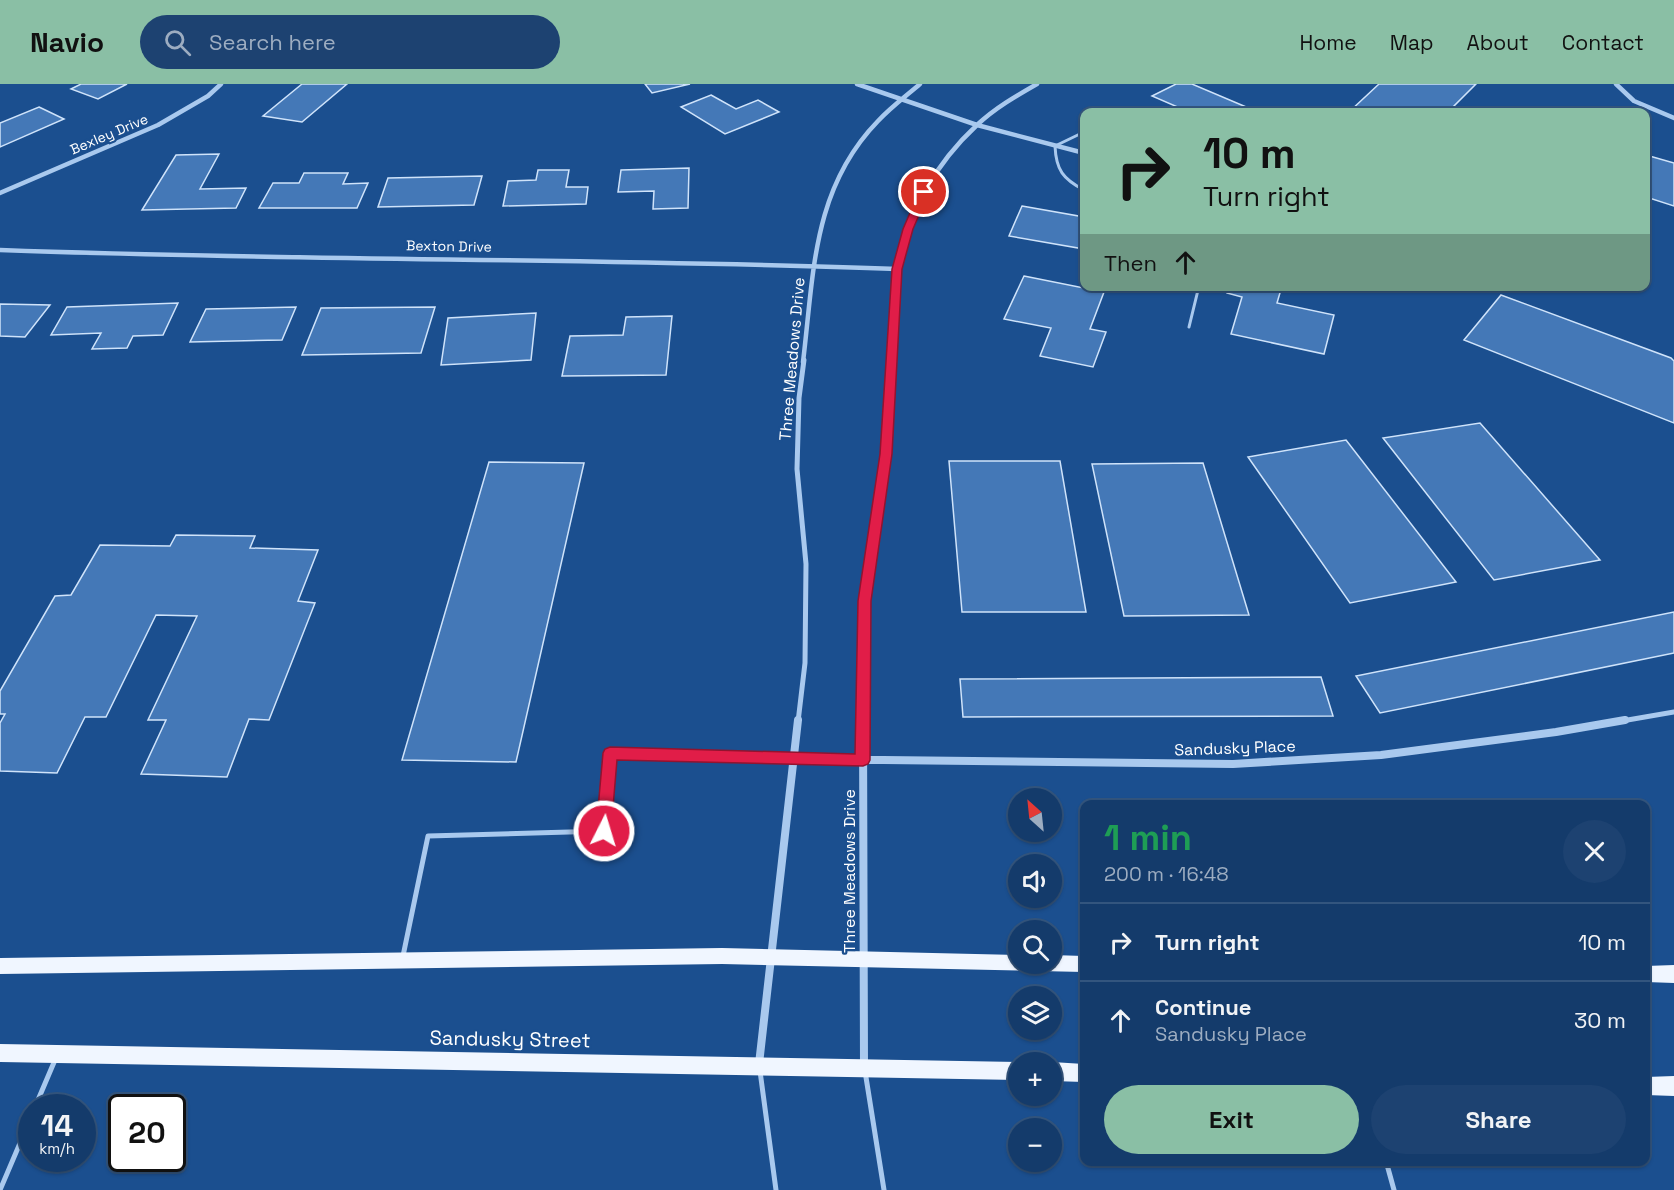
<!DOCTYPE html>
<meta charset="utf-8">
<style>
:root{--surface:#143b6b;--page:#1d4271;--text:#f1f3f6;--muted:#9dadc1;--line:#33557e;--accent:#8abfa5}
body{margin:0;font-family:"Space Grotesk",sans-serif;background:var(--page);color:var(--text);height:100vh;display:flex;flex-direction:column;font-size:22px;white-space:nowrap}
*{box-sizing:border-box;margin:0}
p{font-size:20px;color:var(--muted)}
.icon{flex:none;width:33px;height:33px;fill:none;stroke:currentColor;stroke-width:2;stroke-linecap:round;stroke-linejoin:round}
.map{position:relative;flex:1;overflow:hidden}
.side{position:absolute;left:1080px;top:716px;width:570px;height:366px;display:flex;flex-direction:column;background:var(--surface);border-radius:12px;box-shadow:0 2px 4px #0004,0 0 0 2px var(--line)}
.side>*{flex:none}
.top-card{position:absolute;left:1080px;top:24px;width:570px;height:183px;border-radius:12px;box-shadow:0 2px 4px #0004,0 0 0 2px var(--line);background:#8abfa5;color:#111;overflow:hidden}
.needle{width:39px;rotate:333deg}
.controls{position:absolute;left:1008px;top:704px;display:grid;gap:12px}
.controls a{display:grid;place-items:center;width:54px;height:54px;border-radius:50%;background:var(--surface);box-shadow:0 2px 4px #0004,0 0 0 2px var(--line);font-size:30px}
.speed{position:absolute;left:18px;top:1010px;display:flex;gap:12px;font-size:30px;font-weight:700;text-align:center}
.speed>*{display:grid;place-content:center;width:78px;height:78px;border-radius:50%;background:var(--surface);box-shadow:0 2px 4px #0004,0 0 0 2px var(--line);line-height:1}
.speed small{font-size:15px;font-weight:400}
.speed .limit{border:3px solid #111;border-radius:9px;background:#fff;color:#111}
.pin{position:absolute;display:grid;place-items:center;width:51px;height:51px;color:#fff;margin:-26px;border:3px solid #fff;border-radius:50%;box-shadow:0 2px 6px #0007}
.me{position:absolute;width:66px;margin:-33px;rotate:5deg;stroke-linejoin:round;filter:drop-shadow(0 0 4px #0008)}
.turn{display:flex;align-items:center;gap:21px;height:126px;padding:0 24px;font-size:27px}
.turn .icon{width:78px;height:78px;stroke-width:2.5}
.turn b{display:block;font-size:42px;line-height:51px}
.then{display:flex;align-items:center;height:57px;padding:0 24px;background:#0003;gap:12px;font-size:22px}
.round{display:grid;place-items:center;flex:none;width:63px;height:63px;border-radius:32px;background:var(--page)}
.overview{display:flex;align-items:center;justify-content:space-between;height:102px;padding:0 24px}
h1{font-size:36px;font-weight:700;line-height:45px;color:#1e9e55}
.action{display:flex;gap:12px;margin-top:auto;padding:12px 24px}
.action a{flex:1;height:69px;border-radius:36px;background:var(--accent);color:#111;font-size:24px;font-weight:700;line-height:69px;text-align:center}
.action a+a{background:var(--page);color:var(--text)}
ul{padding:0;list-style:none}
li{display:flex;align-items:center;gap:18px;height:78px;padding:0 24px;border-top:2px solid var(--line)}
li div{flex:1}
li b{display:block;font-size:22px}
li em{font-style:normal}
header{display:flex;align-items:center;gap:36px;box-sizing:border-box;height:84px;padding:0 30px;background:var(--accent);color:#111}
header strong{font-size:28px}
nav{display:flex;gap:33px;margin-inline-start:auto;font-size:21px}
.search{width:420px;height:54px;background:var(--page);display:flex;align-items:center;gap:15px;box-sizing:border-box;padding:0 21px;border-radius:33px;color:var(--muted);font-size:22px}
.map>svg:first-child{display:block}
.building{fill:#4478b7;stroke:#cfe3fa;stroke-width:1.5}
.lines{fill:none;stroke-linecap:round;stroke-linejoin:round}
.service-far1{stroke:#a9c9ee;stroke-width:3}
.service{stroke:#a9c9ee;stroke-width:5}
.minor-far2{stroke:#a9c9ee;stroke-width:4.5}
.minor-far1{stroke:#a9c9ee;stroke-width:5}
.minor{stroke:#a9c9ee;stroke-width:8}
.primary{fill:#f0f6ff;fill-rule:evenodd}
.route{fill:#e11d48;stroke:#92132f;stroke-width:1.5}
.labels{text-anchor:middle;dominant-baseline:central;stroke-width:4.5;stroke-linejoin:round;paint-order:stroke}
.far-street-label{font-size:14px;fill:#fff;stroke:#1b4f8f}
.street-label{font-size:16px;fill:#fff;stroke:#1b4f8f}
.near-street-label{font-size:20px;fill:#fff;stroke:#1b4f8f}
</style>
<header>
<strong>Navio</strong>
<div class="search"><svg class="icon" aria-label="search" viewBox="0 0 24 24"><circle cx="10" cy="10" r="6"/><path d="M15 15l6 6"/></svg>Search here</div>
<nav><a>Home</a><a>Map</a><a>About</a><a>Contact</a></nav>
</header>
<div class="map">
<svg width="1674" height="1106" viewBox="0 0 1674 1106">
<rect width="100%" height="100%" fill="#1b4f8f"/>
<path class="building" d="M81 0H127L98 15 71 5Z
M302 0H347L302 38 263 32Z
M645 0H690L652 9Z
M1176 0H1192L1258 28H1189L1152 12Z
M1379 0H1476L1451 25 1461 28H1349Z
M711 11 736 25 758 16 779 28 725 50 681 23Z
M39 23 64 35 0 63V39Z
M219 70 200 105 246 104 236 124 142 126 176 71Z
M1646 71 1674 79V122L1646 113Z
M689 84 688 124 653 125 654 107 618 108 621 86Z
M538 86H569L566 103H588L586 120 503 122 508 97 536 96Z
M304 89H348L343 100 368 99 357 124H259L273 99H299Z
M482 92 474 121 378 123 388 94Z
M1022 122 1084 133V165L1009 152Z
M1024 192 1104 208 1090 245 1106 248 1093 283 1040 272 1051 244 1004 235Z
M1229 202H1282L1277 219 1334 231 1324 270 1231 250 1242 213 1227 209Z
M1501 211 1671 274 1674 277V339L1464 256Z
M178 219 163 251 133 252 127 264 92 265 101 249 51 251 67 223Z
M0 220 50 221 25 253 0 252Z
M296 223 282 256 190 258 206 225Z
M435 223 421 269 302 271 321 224Z
M536 229 531 276 441 281 448 234Z
M672 232 666 291 562 292 570 252 623 251 626 233Z
M1480 339 1600 476 1494 496 1383 354Z
M1346 356 1456 498 1350 519 1248 373Z
M949 377H1060L1086 528H962Z
M489 378 584 379 516 678 402 676Z
M1203 379 1249 531 1124 532 1092 380Z
M176 451 255 452 250 464 318 466 298 517 315 519 269 636 249 635 227 693 141 690 166 636H148L197 532 156 531 106 633H85L57 689 0 687V639L5 630H0V607L55 512 71 511 100 461 170 462Z
M1674 528V569L1380 629 1356 592Z
M1321 593 1333 632 963 633 960 595Z"/>
<g class="lines">
<path class="service-far1" d="M1084 48 1055 62C1056 86 1063 95 1084 106
M1189 243 1199 202"/>
<path class="service" d="M403 872 428 752 604 747 610 669 793 675
M760 987 776 1106
M865 987 884 1106
M35 1023 55 976
M1386 1077 1394 1106
M0 1106 32 1031"/>
<path class="minor-far2" d="M857 0 977 41 1084 69
M1616 0 1634 17 1674 34
M0 109 158 41 208 12 221 0
M0 166C299 177 598 174 897 185
M803 278C814 189 812 105 878 37 891 23 906 12 920 0
M891 278C893 247 893 216 897 186 904 132 937 78 977 41 995 24 1016 12 1037 0"/>
<path class="minor-far1" d="M798 638 805 579 806 480 797 385 799 314 804 276
M863 638 864 517 886 370 892 276
M1616 638 1674 628"/>
<path class="minor" d="M863 636 864 983
M793 675 1233 680 1381 671 1556 648 1625 636
M759 980 798 636"/>
<path class="primary" d="M722 864 1018 871V879H1052V871L1084 872V888L722 880 0 890V874Z
M1674 881V899L1646 898V882Z
M0 960 1018 978H1019L1018 996 0 978Z
M1052 978 1084 980V998L1052 997Z
M1674 992V1012L1646 1011V993Z"/>
</g>
<path class="route" d="M924 105 929 108 913 145 902 185 892 370 871 517 870 676 868 680 863 682 617 676 611 747 609 752 604 754 598 752 596 747 603 669 605 665 610 663 855 670 858 517 880 370 892 185 903 145 919 108Z"/>
<g class="labels">
<g class="far-street-label">
<text transform="translate(109 50) rotate(-23)">Bexley Drive</text>
<text transform="translate(449 162) rotate(1)">Bexton Drive</text>
</g>
<g class="street-label">
<text transform="translate(792 275) rotate(-85)">Three Meadows Drive</text>
<text transform="translate(1235 664) rotate(-2)">Sandusky Place</text>
<text transform="translate(849 787) rotate(-90)">Three Meadows Drive</text>
</g>
<g class="near-street-label">
<text transform="translate(510 955) rotate(1)">Sandusky Street</text>
</g>
</g>
</svg>
<div class="controls">
<a><svg class="needle" viewBox="-14 -14 28 28"><path d="M0-13l5 13h-10z" fill="#e53935"/><path d="M0 13l5-13h-10z" fill="#9dadc1"/></svg></a>
<a><svg class="icon" aria-label="sound" viewBox="0 0 24 24"><path d="M4 9h4l5-4v14l-5-4H4zM17 9q2 3 0 6"/></svg></a>
<a><svg class="icon" aria-label="search" viewBox="0 0 24 24"><circle cx="10" cy="10" r="6"/><path d="M15 15l6 6"/></svg></a>
<a><svg class="icon" aria-label="layers" viewBox="0 0 24 24"><path d="M12 4l9 5-9 5-9-5zM3 14l9 5 9-5"/></svg></a>
<a>+</a>
<a>−</a>
</div>
<div class="speed"><div>14<small>km/h</small></div><div class="limit">20</div></div>
<div class="pin" style="left:924px;top:108px;background:#d93025"><svg class="icon" aria-label="arrive" viewBox="0 0 24 24"><path d="M6 21V4h12l-3 4 3 4H6"/></svg></div>
<svg class="me" style="left:604px;top:747px" viewBox="-20 -20 40 40"><circle r="17" fill="#e11d48" stroke="#fff" stroke-width="3"/><path d="M0-11L8 9 0 5-8 9z" fill="#fff"/></svg>
<div class="top-card">
<div class="turn"><svg class="icon" aria-label="right" viewBox="0 0 24 24"><path d="M7 20v-9h11M14 6l5 5-5 5"/></svg><div><b>10 m</b>Turn right</div></div>
<div class="then">Then<svg class="icon" aria-label="ahead" viewBox="0 0 24 24"><path d="M12 20V5M6 11l6-6 6 6"/></svg></div>
</div>
<section class="side">
<div class="overview"><div><h1>1 min</h1><p>200 m · 16:48</p></div><a class="round"><svg class="icon" aria-label="close" viewBox="0 0 24 24"><path d="M6 6l12 12M18 6L6 18"/></svg></a></div>
<ul>
<li><svg class="icon" aria-label="right" viewBox="0 0 24 24"><path d="M7 20v-9h11M14 6l5 5-5 5"/></svg><div><b>Turn right</b></div><em>10 m</em></li>
<li><svg class="icon" aria-label="ahead" viewBox="0 0 24 24"><path d="M12 20V5M6 11l6-6 6 6"/></svg><div><b>Continue</b><p>Sandusky Place</p></div><em>30 m</em></li>
</ul>
<div class="action"><a>Exit</a><a>Share</a></div>
</section>
</div>
